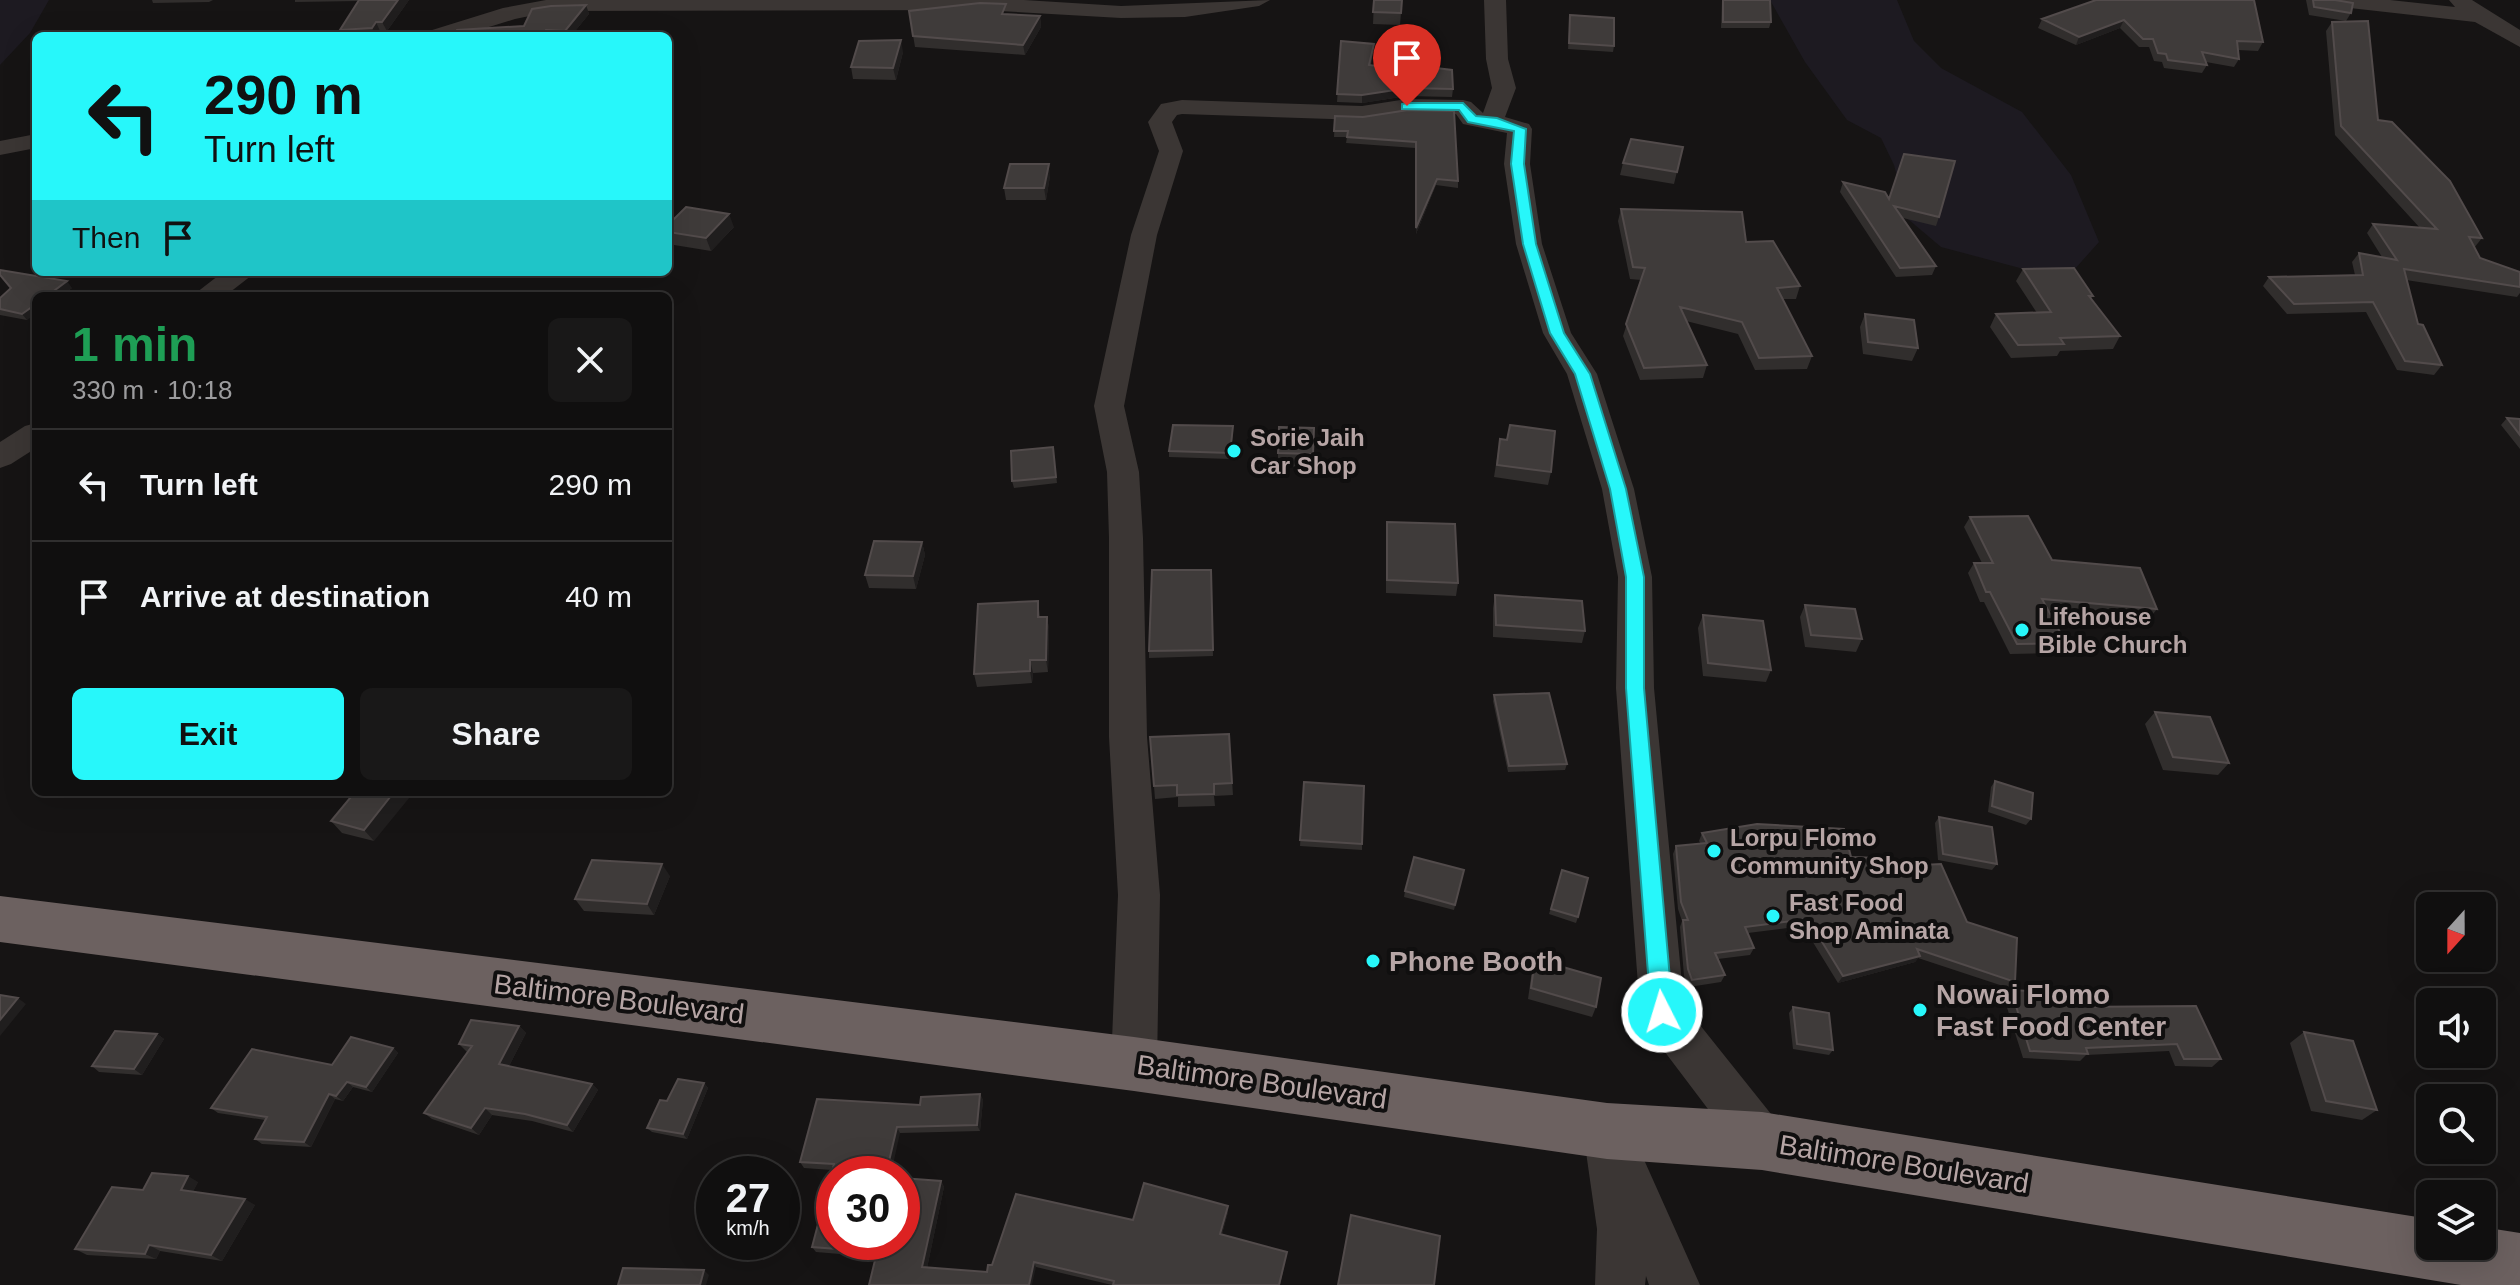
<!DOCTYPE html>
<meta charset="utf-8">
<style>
:root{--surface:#100f0f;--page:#191818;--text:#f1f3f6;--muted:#9c9c9e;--line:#302f2f;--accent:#27f7fa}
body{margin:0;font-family:Arial,sans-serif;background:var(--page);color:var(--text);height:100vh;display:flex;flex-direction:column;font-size:30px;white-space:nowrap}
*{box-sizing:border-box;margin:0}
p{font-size:26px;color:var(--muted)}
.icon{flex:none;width:44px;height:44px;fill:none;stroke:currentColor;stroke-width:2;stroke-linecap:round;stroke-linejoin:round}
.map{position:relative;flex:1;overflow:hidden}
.sheet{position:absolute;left:32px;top:292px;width:640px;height:504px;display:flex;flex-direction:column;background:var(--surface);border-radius:12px;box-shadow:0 8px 32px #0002,0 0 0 2px var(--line)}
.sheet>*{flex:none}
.guide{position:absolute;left:32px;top:32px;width:640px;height:244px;border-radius:12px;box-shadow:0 8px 32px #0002,0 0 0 2px var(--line);background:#27f7fa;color:#111;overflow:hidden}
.needle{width:52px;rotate:201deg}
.buttons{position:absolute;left:2416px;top:892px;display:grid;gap:16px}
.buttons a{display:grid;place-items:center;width:80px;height:80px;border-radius:12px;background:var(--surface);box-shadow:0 8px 32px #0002,0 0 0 2px var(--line);font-size:40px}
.speed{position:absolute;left:696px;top:1156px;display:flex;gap:16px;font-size:40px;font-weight:700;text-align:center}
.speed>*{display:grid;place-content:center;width:104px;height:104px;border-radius:50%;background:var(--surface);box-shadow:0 8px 32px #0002,0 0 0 2px var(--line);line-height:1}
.speed small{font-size:20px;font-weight:400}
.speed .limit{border:12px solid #d22;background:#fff;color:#111}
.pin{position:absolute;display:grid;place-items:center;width:68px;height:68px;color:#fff;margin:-82px -34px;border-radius:50% 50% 50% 0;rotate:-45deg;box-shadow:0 0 8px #0007}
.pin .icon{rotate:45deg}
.me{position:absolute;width:88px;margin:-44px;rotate:355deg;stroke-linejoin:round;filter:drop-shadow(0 0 6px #0008)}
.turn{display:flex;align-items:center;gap:28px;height:168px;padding:0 40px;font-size:36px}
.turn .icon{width:104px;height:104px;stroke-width:2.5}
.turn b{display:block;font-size:56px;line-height:68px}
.then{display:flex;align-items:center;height:76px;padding:0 40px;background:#0003;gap:16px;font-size:30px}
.round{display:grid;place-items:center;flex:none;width:84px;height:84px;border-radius:12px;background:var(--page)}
.headline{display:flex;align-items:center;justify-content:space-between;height:136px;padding:0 40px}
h1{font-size:48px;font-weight:700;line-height:60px;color:#1e9e55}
.cta{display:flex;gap:16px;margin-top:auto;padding:16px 40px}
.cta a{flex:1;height:92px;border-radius:12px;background:var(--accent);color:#111;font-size:32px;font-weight:700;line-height:92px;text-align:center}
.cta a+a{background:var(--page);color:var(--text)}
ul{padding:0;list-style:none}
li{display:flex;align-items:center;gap:24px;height:112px;padding:0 40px;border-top:2px solid var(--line)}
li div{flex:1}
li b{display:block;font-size:30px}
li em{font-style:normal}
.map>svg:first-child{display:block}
.green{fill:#1d1a21}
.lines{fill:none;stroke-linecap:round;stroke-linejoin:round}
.street{fill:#3b3634;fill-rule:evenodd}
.highway{fill:#6c6160;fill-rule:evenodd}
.wall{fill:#312e2d}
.shaded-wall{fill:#201e1e}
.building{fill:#3f3b3a;stroke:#524b4b;stroke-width:2}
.route{fill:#27f7fa;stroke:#19a1a2;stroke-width:2}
.poi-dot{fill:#27f7fa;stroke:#100f0f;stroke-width:3}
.labels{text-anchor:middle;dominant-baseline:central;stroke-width:8;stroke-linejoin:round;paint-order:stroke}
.poi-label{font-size:24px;font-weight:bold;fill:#b6a5a5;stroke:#100f0f;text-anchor:start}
.near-poi-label{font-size:28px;font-weight:bold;fill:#b6a5a5;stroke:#100f0f;text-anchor:start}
.near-street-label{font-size:28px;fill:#b6a5a5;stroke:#100f0f}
</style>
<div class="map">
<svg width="2520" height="1285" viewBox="0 0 2520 1285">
<rect width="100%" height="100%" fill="#161414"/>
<path class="green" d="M0 0H49L30 33 0 65Z
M1770 0H1897L1914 41 1941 68 2022 112 2071 175 2099 242 2065 280 1941 247 1902 214 1903 199 1894 165 1881 138 1847 120 1805 62Z"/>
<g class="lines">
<path class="street" d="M546 0H1024L1121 6 1270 0 1259 6 1185 17 1121 18 982 10 554 11 515 19 460 36H426L429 31 503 8Z
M1484 0H1506L1508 59 1516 88 1505 117 1529 124 1532 129 1530 164 1542 244 1571 333 1597 374 1634 489 1652 577 1654 688 1684 1005 1779 1124 1786 1141 1779 1158 1762 1165 1745 1158 1646 1027 1640 1012 1616 688 1618 577 1602 489 1567 374 1543 333 1516 244 1504 164 1507 133 1463 124 1456 114 1407 113 1362 120 1182 114 1177 115 1172 122 1183 151 1157 235 1124 406 1139 472 1143 538 1147 737 1160 895 1157 1064 1150 1079 1134 1086 1118 1079 1111 1064 1118 895 1109 737V538L1107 472 1094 406 1131 235 1159 151 1148 122 1161 104 1182 100 1362 106 1407 99 1463 100 1471 102 1483 113 1492 88 1486 59Z
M2321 0H2390L2455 7 2449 0H2472L2520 30V47L2475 22 2332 6Z
M36 134V148L0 155V141Z
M223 272H256L225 296H192Z
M36 423V448L11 464 0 468V442L25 426Z
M1607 1108 1624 1115 1700 1285H1649L1646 1276 1645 1285H1595L1597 1229 1583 1131 1590 1115Z"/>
<path class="highway" d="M0 896 1134 1037 1607 1103 1762 1112 2430 1219V1246H2482V1227L2520 1233V1285H2461L1762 1170 1607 1159 1134 1091 0 942Z"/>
</g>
<path class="wall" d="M152 0H213L209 2 153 3Z
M295 0H409L387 31H380L378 36H342L340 30 359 1 295 2Z
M1374 0H1402L1400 25 1373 24Z
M1722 0H1770L1771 22 1769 28H1721Z
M2093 0H2254L2263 42 2258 51 2238 50 2239 59 2234 67 2206 62 2207 65 2202 73 2164 68 2162 62 2154 61 2149 47H2139L2120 28 2076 45 2038 28 2042 19 2095 0Z
M2306 0H2335L2351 13 2346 21 2309 15Z
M586 5 589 14 571 36H454L524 26Z
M909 11 1040 16 1041 27 1025 55 915 47Z
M1570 15 1614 46 1613 52 1568 49Z
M2332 22 2378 120 2482 238 2474 248 2480 258 2520 272V293L2517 297 2406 280 2418 324 2442 365 2434 375 2397 370 2366 312 2287 314 2263 286 2269 277 2355 275 2352 262 2359 253 2382 257 2367 233 2373 224 2420 228 2335 135 2326 31Z
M1341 41 1374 44 1371 65 1425 73 1453 89 1452 97 1407 96 1362 103 1337 102Z
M903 52 896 80 853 79 851 67Z
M1408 110 1458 181V188L1436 185 1416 234 1415 148 1346 143 1347 137H1334L1335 116 1363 117Z
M1683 147 1674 184 1620 175 1623 163Z
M1050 176 1046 200H1006L1004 188Z
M1843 182 1939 217 1936 226 1903 218 1936 266 1932 275 1896 277 1840 192Z
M1621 209 1746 242 1800 286 1796 299H1783L1812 356 1807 369 1755 370 1738 334 1686 321 1707 365 1703 378 1640 380 1623 336 1641 280 1630 279 1618 221Z
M668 225 734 227 711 251 668 244Z
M2023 269 2093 296 2091 299 2120 336 2113 349 2060 351 2057 356 2011 358 1990 327 1996 314 2037 313 2016 281Z
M11 288H72L61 296H36L27 320 0 315V298Z
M1865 314 1918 348 1912 361 1863 354 1860 327Z
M2507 418 2520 419V449L2501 425Z
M1314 428 1312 467 1278 466V453Z
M1233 433 1230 459 1169 457V451Z
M1500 439 1551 472 1548 485 1494 477Z
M1053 447 1057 483 1014 488 1012 481Z
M1970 517 2052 560 2157 609 2149 619 2048 611 2066 643 2059 653 2010 654 1984 602H1980L1968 573 1974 563H1982L1964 527Z
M1387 522 1458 583 1456 596 1386 593V535Z
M922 542 925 555 916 589 869 588 865 575Z
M1211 570 1213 656 1149 658V651Z
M1495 595 1585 631 1582 643 1493 637V608Z
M1038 601 1040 617H1047L1049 629 1048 672 1033 673 1032 683 977 687 974 674Z
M1805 605 1862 639 1856 652 1805 647 1800 617Z
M1703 615 1771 670 1766 682 1703 676 1698 628Z
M1494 695 1567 764 1565 770 1508 772 1493 701Z
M2155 712 2229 763 2218 775 2163 770 2145 724Z
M1229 734 1233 795 1214 796 1215 806 1178 807V797L1155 799 1150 737Z
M1995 781 2031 819 2026 825 1988 812 1991 787Z
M1304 782 1362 844V850L1300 846Z
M355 792 374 841 342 833 331 821Z
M1939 817 1997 864 1992 870 1938 860 1935 823Z
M1702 833 1851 857 1880 867 1967 922 2015 982 2009 988 1918 958 1915 962 1838 983 1803 926 1748 933 1754 948 1750 955 1718 959 1725 975 1721 982 1689 987 1684 976 1680 927 1682 921 1678 909 1673 854 1676 846 1701 844 1699 841Z
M1464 870 1454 910 1404 897 1405 891Z
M1562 870 1578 917 1576 923 1549 914Z
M670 876 654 915 584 911 575 899Z
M1535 959 1596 1007 1592 1017 1528 999 1532 970Z
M2011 990 2072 1007 2221 1059 2212 1067 2175 1066 2169 1051 2086 1055 2080 1061 2023 1058 2004 998Z
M1793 1007 1833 1050 1829 1055 1793 1049 1789 1013Z
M519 1026 526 1033 509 1066 592 1084 598 1090 573 1132 532 1121 492 1115 479 1135 432 1119 424 1113 467 1052 459 1044Z
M2304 1032 2377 1110 2362 1120 2311 1111 2290 1043Z
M157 1034 164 1039 142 1075 99 1072 92 1066Z
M393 1048 398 1053 372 1092 353 1087 343 1101 335 1099 311 1147 262 1144 255 1139 265 1120 218 1113 211 1108 332 1065Z
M704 1083 708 1088 687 1139 652 1132 647 1128 667 1101Z
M980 1094 983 1100 980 1131 900 1133 834 1174 941 1181 944 1187 927 1268 987 1272 992 1265 1133 1220 1228 1212 1222 1234 1287 1252 1280 1285H1112L1036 1267 869 1285 876 1257 816 1252 812 1247 832 1170 804 1168 800 1162 920 1105Z
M198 1182 193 1191 255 1205 222 1261 160 1251 156 1259 87 1255 75 1249 143 1190Z"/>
<path class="shaded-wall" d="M398 0H409L387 31 382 22Z
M586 5 589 14 571 36H567L565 31Z
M1040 16 1041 27 1025 55 1023 45Z
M2124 20 2120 28 2076 45 2079 37Z
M376 22 380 31 378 36H376L372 28Z
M901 40 903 52 896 80 893 68Z
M1408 88 1407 96 1362 103V95Z
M1049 164 1050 176 1046 200 1044 188Z
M1437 179 1436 185 1416 234V228Z
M729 214 734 227 711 251 706 238Z
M67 281 72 288 61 296H47Z
M36 304V314L27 320 22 314Z
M922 542 925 555 916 589 913 576Z
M1047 617 1049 629 1048 672 1046 660Z
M1030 660 1033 673 1032 683 1030 671Z
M394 792H414L374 841 364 830Z
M662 864 670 876 654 915 647 904Z
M1920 956 1915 962 1838 983 1843 976Z
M18 998 26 1004 0 1036V1020Z
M519 1026 526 1033 506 1072 499 1064Z
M157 1034 164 1039 142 1075 134 1069Z
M393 1048 398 1053 372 1092 366 1087Z
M347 1082 353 1087 343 1101 336 1096Z
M704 1083 708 1088 687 1139 683 1134Z
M592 1084 598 1090 573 1132 567 1125Z
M329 1094 335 1099 311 1147 304 1142Z
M980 1094 983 1100 980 1131 977 1125Z
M485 1108 492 1115 479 1135 471 1128Z
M897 1127 900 1133 891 1174H886Z
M188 1176 198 1182 191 1196 181 1190Z
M941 1181 944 1187 926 1273 922 1267Z
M245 1199 255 1205 222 1261 211 1255Z
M1228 1206V1212L1220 1240V1234Z
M149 1245 160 1251 156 1259 145 1254Z
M1034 1262 1036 1267 1032 1285H1029Z
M704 1270 709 1275 706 1285H700Z"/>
<path class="building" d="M359 0H398L382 22H376L372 28 340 30Z
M1374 0H1402L1401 13 1373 12Z
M1723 0H1770L1771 22H1723Z
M2096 0H2254L2263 42 2237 41 2239 59 2202 52 2207 65 2168 60 2166 54 2158 53 2153 39H2143L2124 20 2079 37 2042 19Z
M2313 0H2335L2353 3 2351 13 2314 7Z
M980 3 1006 4 1002 14 1040 16 1023 45 913 36 909 11Z
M586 5 565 31 546 30 543 36H454L457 30 524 26 532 9 551 6Z
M1570 15 1614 18V46L1569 43Z
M2368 21 2378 120 2392 122 2450 181 2482 238 2469 237 2480 258 2520 272V287L2404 269 2418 324 2423 325 2442 365 2405 361 2373 302 2294 304 2269 277 2363 275 2359 253 2397 260 2373 224 2437 229 2341 126 2332 22Z
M901 40 893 68 851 67 859 41Z
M1341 41 1374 44 1369 65 1425 73 1428 67 1452 70 1453 89 1408 88 1362 95 1337 94Z
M1408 110 1454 111 1458 181 1437 179 1416 228V142L1347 137 1348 131H1334L1335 116 1363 117Z
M1631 139 1683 147 1677 172 1623 163Z
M1904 154 1955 161 1939 217 1894 206 1936 266 1900 268 1843 182 1885 192 1889 199Z
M1010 164H1049L1044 188H1004Z
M686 207 729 214 706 238 668 232V225Z
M1621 209 1742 212 1746 242 1773 241 1800 286 1777 288 1812 356 1759 358 1742 322 1680 307 1707 365 1644 368 1626 324 1645 268 1633 267Z
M2074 268 2093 296H2089L2120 336 2060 338 2064 344 2018 345 1996 314 2051 312 2023 269Z
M0 270 67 281 47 296H36V304L22 314 0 309V298L11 288 0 275Z
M1865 314 1914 320 1918 348 1868 342Z
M2507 418 2520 419V435Z
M1173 425 1233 426 1230 453 1169 451Z
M1510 425 1555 431 1551 472 1497 465 1500 439 1507 440Z
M1279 427 1314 428 1313 454 1278 453Z
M1053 447 1056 477 1012 481 1011 451Z
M2028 516 2052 560 2140 568 2157 609 2042 599 2066 643 2017 644 1990 592H1986L1974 563H1993L1970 517Z
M1387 522 1455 524 1458 583 1387 580Z
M874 541 922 542 913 576 865 575Z
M1152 570H1211L1213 650 1149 651Z
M1495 595 1582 601 1585 631 1496 625Z
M1038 601V617H1047L1046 660H1030V671L974 674 978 604Z
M1805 605 1855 609 1862 639 1811 635Z
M1703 615 1763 621 1771 670 1708 663Z
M1549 693 1567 764 1509 766 1494 695Z
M2155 712 2210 717 2229 763 2173 757Z
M1229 734 1232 783 1214 784V794L1177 795V785L1154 786 1150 737Z
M1995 781 2033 793 2031 819 1992 806Z
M1304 782 1364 786 1362 844 1300 840Z
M355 792H394L364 830 331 821Z
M1939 817 1992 827 1997 864 1943 854Z
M1757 824 1844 829 1851 857 1877 858 1880 867 1941 864 1967 922 2017 938 2015 982 1917 949 1920 956 1843 976 1808 919 1745 927 1754 948 1715 953 1725 975 1692 980 1688 969 1683 920H1688L1681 902 1676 846 1707 843 1702 833Z
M1414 857 1464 870 1455 905 1405 891Z
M592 860 662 864 647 904 575 899Z
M1562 870 1588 878 1578 917 1551 909Z
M1535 959 1601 978 1596 1007 1531 988Z
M2011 990 2067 993 2072 1007 2196 1006 2221 1059H2184L2177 1044 2086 1048 2088 1054 2030 1051Z
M0 995 18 998 0 1020Z
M1793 1007 1829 1013 1833 1050 1797 1044Z
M471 1020 519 1026 499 1064 592 1084 567 1125 525 1114 485 1108 471 1128 424 1113 472 1046 459 1044Z
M115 1031 157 1034 134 1069 92 1066Z
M2304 1032 2353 1041 2377 1110 2326 1101Z
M351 1037 393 1048 366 1087 347 1082 336 1096 329 1094 304 1142 255 1139 267 1117 211 1108 252 1049 332 1065Z
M678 1079 704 1083 683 1134 647 1128 660 1100 667 1101Z
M980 1094 977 1125 897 1127 886 1174H834V1242H902V1178L941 1181 922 1267 987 1272 988 1265H992L1016 1194 1133 1220 1144 1183 1228 1206 1220 1234 1287 1252 1279 1285H1113L1114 1281 1034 1262 1029 1285H869L877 1252 812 1247 834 1164 800 1162 817 1099 920 1105 921 1097Z
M152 1173 188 1176 181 1190 245 1199 211 1255 149 1245 145 1254 75 1249 112 1187 143 1190Z
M1351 1215 1440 1236 1434 1285H1338Z
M623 1268 704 1270 700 1285H618Z"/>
<path class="route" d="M1407 103H1463L1476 116 1497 118 1526 129 1524 164 1536 244 1564 333 1590 374 1626 489 1644 577V688L1673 1012 1670 1020 1662 1023 1654 1020 1651 1012 1626 688V577L1610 489 1575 374 1550 333 1523 244 1511 164 1514 131 1468 122 1459 110 1402 109V104Z"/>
<g class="poi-dot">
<circle cx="1234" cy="451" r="8"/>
<circle cx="2022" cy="630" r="8"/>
<circle cx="1714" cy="851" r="8"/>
<circle cx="1773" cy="916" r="8"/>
<circle cx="1373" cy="961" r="8"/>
<circle cx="1920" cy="1010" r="8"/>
</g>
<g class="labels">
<g class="poi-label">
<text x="1250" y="437">Sorie Jaih<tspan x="1250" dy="28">Car Shop</tspan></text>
<text x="2038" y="616">Lifehouse<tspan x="2038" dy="28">Bible Church</tspan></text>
<text x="1730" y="837">Lorpu Flomo<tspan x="1730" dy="28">Community Shop</tspan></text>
<text x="1789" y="902">Fast Food<tspan x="1789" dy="28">Shop Aminata</tspan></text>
</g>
<g class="near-poi-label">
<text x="1389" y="961">Phone Booth</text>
<text x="1936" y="994">Nowai Flomo<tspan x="1936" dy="32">Fast Food Center</tspan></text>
</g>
<g class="near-street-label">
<text transform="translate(619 999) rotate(7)">Baltimore Boulevard</text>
<text transform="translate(1262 1082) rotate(8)">Baltimore Boulevard</text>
<text transform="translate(1904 1164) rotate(9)">Baltimore Boulevard</text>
</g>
</g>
</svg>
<div class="buttons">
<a><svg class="needle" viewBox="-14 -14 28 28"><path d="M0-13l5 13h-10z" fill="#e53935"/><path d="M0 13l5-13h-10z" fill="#9c9c9e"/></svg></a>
<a><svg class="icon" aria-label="sound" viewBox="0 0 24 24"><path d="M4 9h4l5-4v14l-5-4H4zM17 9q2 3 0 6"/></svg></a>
<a><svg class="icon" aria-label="search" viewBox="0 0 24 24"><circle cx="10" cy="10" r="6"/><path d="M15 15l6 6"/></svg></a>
<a><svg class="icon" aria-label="layers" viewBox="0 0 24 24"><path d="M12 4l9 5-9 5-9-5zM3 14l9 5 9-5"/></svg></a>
</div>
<div class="speed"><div>27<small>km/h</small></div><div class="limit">30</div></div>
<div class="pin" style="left:1407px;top:106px;background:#d93025"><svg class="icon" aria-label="arrive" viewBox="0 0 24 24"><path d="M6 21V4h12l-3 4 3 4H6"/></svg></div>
<svg class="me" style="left:1662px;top:1012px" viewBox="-20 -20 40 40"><circle r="17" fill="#27f7fa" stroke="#fff" stroke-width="3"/><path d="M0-11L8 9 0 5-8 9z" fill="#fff"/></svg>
<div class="guide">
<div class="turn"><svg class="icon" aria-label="left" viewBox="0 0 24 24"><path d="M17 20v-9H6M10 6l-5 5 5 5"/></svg><div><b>290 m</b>Turn left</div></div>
<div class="then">Then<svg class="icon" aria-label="arrive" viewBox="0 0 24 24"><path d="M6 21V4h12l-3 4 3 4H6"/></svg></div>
</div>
<section class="sheet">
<div class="headline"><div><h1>1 min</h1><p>330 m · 10:18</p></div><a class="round"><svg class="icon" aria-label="close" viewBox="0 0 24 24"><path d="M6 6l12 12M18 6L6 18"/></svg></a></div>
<ul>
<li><svg class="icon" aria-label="left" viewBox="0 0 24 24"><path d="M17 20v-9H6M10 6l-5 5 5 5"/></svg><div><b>Turn left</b></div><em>290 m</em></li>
<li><svg class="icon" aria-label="arrive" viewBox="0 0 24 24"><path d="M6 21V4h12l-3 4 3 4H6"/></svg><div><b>Arrive at destination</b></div><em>40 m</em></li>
</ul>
<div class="cta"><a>Exit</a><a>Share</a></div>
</section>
</div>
